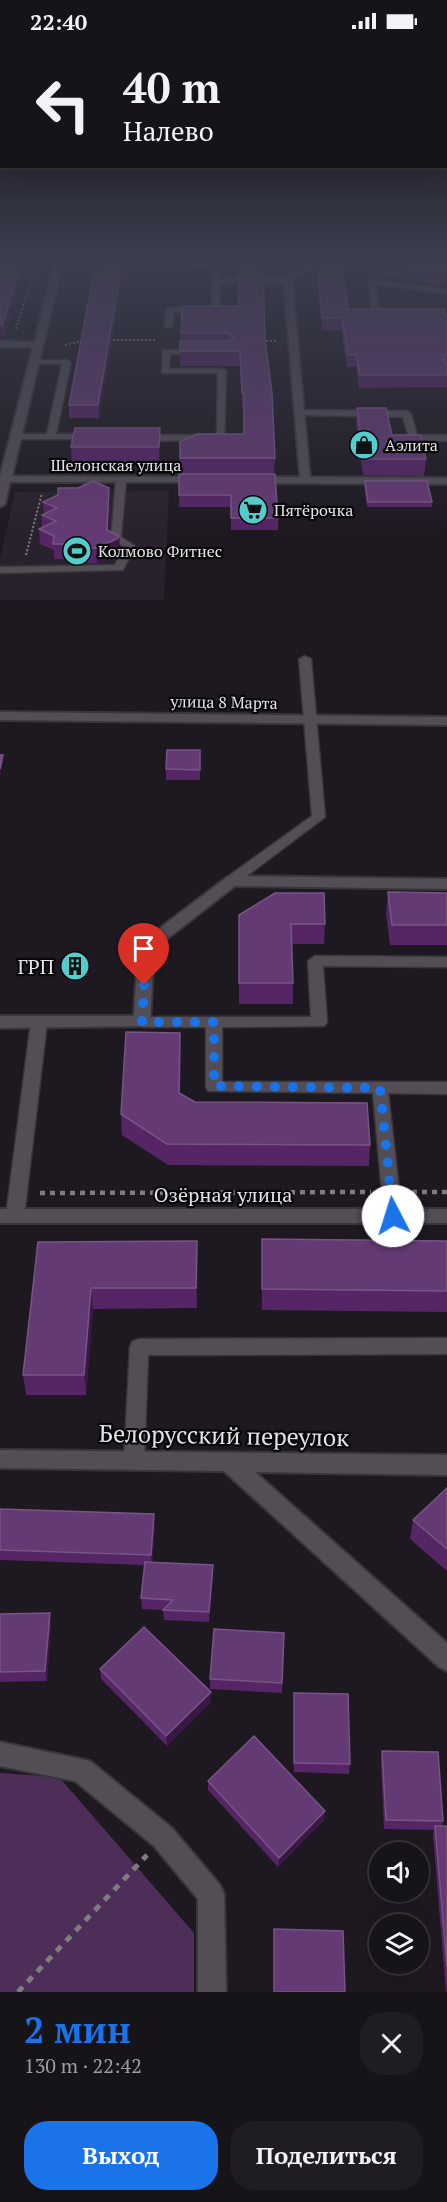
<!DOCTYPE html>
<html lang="ru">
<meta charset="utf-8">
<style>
:root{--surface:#161319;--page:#1f1c22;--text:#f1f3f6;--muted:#9e9ea2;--line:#353238;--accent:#1a73e8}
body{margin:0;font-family:"PT Serif",serif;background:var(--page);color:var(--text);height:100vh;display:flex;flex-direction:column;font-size:22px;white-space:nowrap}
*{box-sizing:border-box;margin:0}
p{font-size:20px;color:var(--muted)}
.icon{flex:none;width:33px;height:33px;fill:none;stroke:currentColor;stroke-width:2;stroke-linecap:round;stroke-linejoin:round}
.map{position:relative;height:1950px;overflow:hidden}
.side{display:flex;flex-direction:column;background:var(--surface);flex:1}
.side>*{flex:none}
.top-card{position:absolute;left:0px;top:0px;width:447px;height:126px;box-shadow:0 6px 24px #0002,0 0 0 2px var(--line);background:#161319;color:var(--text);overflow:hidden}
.fabs{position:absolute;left:369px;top:1800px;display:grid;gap:12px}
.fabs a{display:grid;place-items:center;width:60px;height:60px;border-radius:50%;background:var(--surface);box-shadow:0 6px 24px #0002,0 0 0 2px var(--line);font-size:30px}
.pin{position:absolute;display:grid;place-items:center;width:51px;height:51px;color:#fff;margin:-62px -26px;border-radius:50% 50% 50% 0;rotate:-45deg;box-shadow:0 0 6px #0007}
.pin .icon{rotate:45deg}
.me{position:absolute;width:66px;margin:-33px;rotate:355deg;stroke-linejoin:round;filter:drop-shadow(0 0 4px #0008)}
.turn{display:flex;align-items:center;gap:21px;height:126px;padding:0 24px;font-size:27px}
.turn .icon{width:78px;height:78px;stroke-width:2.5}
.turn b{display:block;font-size:42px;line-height:51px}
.round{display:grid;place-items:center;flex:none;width:63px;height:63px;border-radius:24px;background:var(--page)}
.overview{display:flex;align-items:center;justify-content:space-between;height:102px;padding:0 24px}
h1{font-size:36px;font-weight:600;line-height:45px;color:var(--accent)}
.primary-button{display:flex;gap:12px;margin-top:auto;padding:12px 24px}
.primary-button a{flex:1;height:69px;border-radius:24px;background:var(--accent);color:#fff;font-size:24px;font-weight:600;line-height:69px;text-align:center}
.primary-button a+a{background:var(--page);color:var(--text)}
.status{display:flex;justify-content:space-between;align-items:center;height:42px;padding:0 30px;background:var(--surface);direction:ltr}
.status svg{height:16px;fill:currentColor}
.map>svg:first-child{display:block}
.built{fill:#2a212e}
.green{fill:#4c2e59}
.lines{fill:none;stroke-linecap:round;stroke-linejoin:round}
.service-casing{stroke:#39363b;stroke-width:3}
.minor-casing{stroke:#39363b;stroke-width:4}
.path-far2{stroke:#7f7b81;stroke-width:2;stroke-dasharray:2 2;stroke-linecap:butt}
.path-far1{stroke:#7f7b81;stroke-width:4.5;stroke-dasharray:5 5;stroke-linecap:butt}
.path{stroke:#7f7b81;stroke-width:5;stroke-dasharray:7 7;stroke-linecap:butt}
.service{fill:#534d56;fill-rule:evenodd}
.minor{fill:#534d56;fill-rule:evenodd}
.wall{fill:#552566}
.shaded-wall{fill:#381844}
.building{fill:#643a74;stroke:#785486;stroke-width:1.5}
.route{stroke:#1a73e8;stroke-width:10;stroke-dasharray:0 18}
.labels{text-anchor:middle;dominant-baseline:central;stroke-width:4.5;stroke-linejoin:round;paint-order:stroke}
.far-poi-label{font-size:16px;fill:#e5e2e7;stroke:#070608;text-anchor:start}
.far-street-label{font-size:16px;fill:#e5e2e7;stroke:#070608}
.poi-label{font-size:20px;fill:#e5e2e7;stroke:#070608;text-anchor:end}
.street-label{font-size:20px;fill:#e5e2e7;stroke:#070608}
.near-street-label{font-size:24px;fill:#e5e2e7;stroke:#070608}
</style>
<div class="status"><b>22:40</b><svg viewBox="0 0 49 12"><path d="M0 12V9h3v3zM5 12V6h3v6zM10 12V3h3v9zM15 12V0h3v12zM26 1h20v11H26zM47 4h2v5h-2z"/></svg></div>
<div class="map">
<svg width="447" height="1950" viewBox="0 0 447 1950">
<rect width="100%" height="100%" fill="#1e1921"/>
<path class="built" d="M169 449 164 558H0V516L15 450Z"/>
<path class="green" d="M0 1731 59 1735 194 1891V1950H0Z"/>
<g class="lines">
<g class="service-casing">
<path id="service" d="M172 218H190L219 223 220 236H288L292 238 288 240H220L219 270H174L172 284 168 286 164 284 167 266H212V227Z
M368 237 447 248V252L375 242 379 266 397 268C391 272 378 272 372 268Z
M163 308H200L204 310 200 312H170L169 327H222L226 329 224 398 139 399 135 396 139 393H217L218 331H162Z
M35 318H67L71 320 56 392H91L95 395 94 397H13L12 395 16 392H47L62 322H32L31 320Z
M299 368 407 369 411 372 417 393H447V399L410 398 403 375 296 373V369Z
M121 435 126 438 121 495 135 504 123 528 0 531V525L115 523 124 505 111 496 116 438Z
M305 614 311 617 325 775 236 842H226L224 839 226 836 312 774 299 617Z
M315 914 447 915V925L323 924 327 980 324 984 222 985V1040H447V1052L388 1051 402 1174 399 1179 393 1181 387 1179 384 1174 373 1051 208 1049 206 1045V985H142L134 980 142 975H311L308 919Z
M39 975 47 980 24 1174 21 1179 15 1181 9 1179 6 1174 31 980Z
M447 1296V1312L148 1313 144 1419 141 1425 134 1428 127 1425 124 1419 130 1305 132 1300 139 1297Z"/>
</g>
<g class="minor-casing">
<path id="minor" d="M55 218H63L12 434 200 435 204 436V440H10L5 462 0 465V434L33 305H0V299L35 300Z
M308 218H317L292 239 310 435 447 436V442L253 441 248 438 253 435H300L284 238Z
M0 670 447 675V683L0 678Z
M231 834 447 837V847L235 844 154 907 150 980 148 984 0 986V974H134L138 905 140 901 226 836Z
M0 1167H447V1181H0Z
M0 1408 447 1413V1433L255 1430 447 1601V1629L439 1625 224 1429 0 1426Z
M0 1700 90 1719 172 1786 220 1843 224 1852 226 1950H198V1857L154 1804 75 1739 0 1724Z"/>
</g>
<path class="path-far2" d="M16 287 37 218
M109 298H155
M262 299H278
M65 303 86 298
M26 513 42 451"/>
<path class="path-far1" d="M412 1150H447
M40 1151 371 1150"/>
<path class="path" d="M18 1950 147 1813"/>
<use href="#service" class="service"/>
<use href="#minor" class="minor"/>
</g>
<path class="wall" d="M237 218H262L265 298 275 416 274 432 278 476V488H231V465H179L180 416 244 392 243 367H242L240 324H180L181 291 238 264Z
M331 218H447V243L343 227 348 267 447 275V345L359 346 356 325H347L341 288H322L317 241 318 229Z
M123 225 118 264 99 376H69V363Z
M357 366 392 393 426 417 424 434 363 433 356 381Z
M160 402 159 421H72L71 405Z
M365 439 432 460V465H367L364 444Z
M43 460 110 461 108 488 119 494 120 509 118 512 97 521H83L75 517H54V508L40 502 39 487 42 485V473L44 472Z
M200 708V738H166V727Z
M388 850 447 851V903H390L386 871Z
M239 873 325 882 324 902H292L293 941V962H239Z
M181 1011 180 1051 195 1060 370 1103 369 1124 168 1123 122 1093 121 1072Z
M262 1197 447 1199V1270L262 1268Z
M197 1199V1266L93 1267 86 1353H26L23 1333 38 1200Z
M447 1446V1529L410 1497 413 1478Z
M0 1467 155 1482 152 1520 213 1523 209 1580 164 1578 163 1568 142 1567 141 1556 144 1523 0 1518Z
M0 1572 51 1581 47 1639 0 1640Z
M284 1591 282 1651 210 1647V1637Z
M100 1627 211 1660 167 1704 101 1637Z
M294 1651 350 1722 349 1732 294 1730Z
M382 1709 443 1779 442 1784H447V1950H446L433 1793 434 1788 384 1787 381 1719Z
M208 1739 325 1769 324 1778 278 1825 208 1748Z"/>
<path class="shaded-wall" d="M23 218H28L4 297 0 298V284Z
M122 218 123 225 118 264 99 376 98 363Z
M160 386V402L159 421V405Z
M109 446 110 461 108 501 119 494 120 509 118 512 97 521 96 506 107 488Z
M3 713V719L0 735V727Z
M180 991 181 1011 180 1071 179 1051Z
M197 1199 198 1220 197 1266 196 1246Z
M91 1246 93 1267 86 1353 84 1333Z
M154 1472 155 1482 152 1523 151 1513Z
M213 1523V1534L209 1580V1570Z
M50 1571 51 1581 47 1639 45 1629Z
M211 1650V1660L167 1704 166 1694Z
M325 1769 324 1778 278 1825 279 1816Z"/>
<path class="building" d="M0 218H23L2 284H0Z
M113 218H122L117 252 98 363H69L94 229Z
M237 218H262V220H237Z
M331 218H341L348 267H444L447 275V313H444L447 324V333H360L356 313H348L342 276H322L318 229Z
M357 218H447V232Z
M238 228H263L265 298 272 351 275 416H180V400L197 392H244V351H242L240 309H180V299H228L234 296 228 291H181L182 264H239Z
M357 366H386L392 393H420L426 417H364Z
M75 386H160L159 405H71Z
M179 432H275L278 476H231V453H179Z
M93 439 109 446 107 488 119 494 117 497 96 506H82L74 502H53L54 494 39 487 56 479 42 473 57 466 43 460 58 453V446H78Z
M365 439H427L432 460H368Z
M167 708H200V728L166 727Z
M0 713H3L0 727Z
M388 850 447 851V883H392Z
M275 851H324L325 882H291L293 941H239V873Z
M126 990 180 991 179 1051 195 1060 367 1061 370 1103 167 1102 121 1072Z
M262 1197 447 1199V1249L262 1247Z
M197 1199 196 1246H91L84 1333H23L38 1200Z
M447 1446V1507L413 1478Z
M0 1467 154 1472 151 1513 0 1508Z
M145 1520 213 1523 209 1570 163 1568 173 1558 141 1556Z
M50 1571 45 1629 0 1630V1572Z
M144 1585 211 1650 166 1694 100 1627Z
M214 1587 284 1591 282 1641 210 1637Z
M294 1651 348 1652 350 1722 294 1721Z
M254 1694 325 1769 279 1816 208 1739Z
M382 1709 438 1710 443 1779 386 1778Z
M435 1784H447V1925Z
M274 1887 343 1889 345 1950H274Z"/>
<linearGradient id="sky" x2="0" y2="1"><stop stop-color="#100e12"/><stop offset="0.44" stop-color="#3b3e4e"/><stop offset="1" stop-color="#3b3e4e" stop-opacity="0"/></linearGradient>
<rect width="447" height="491" fill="url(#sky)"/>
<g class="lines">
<path class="route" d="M144 943 142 980H214V1044L380 1046 393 1174"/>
</g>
<defs>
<g id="shop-disc" transform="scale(1.5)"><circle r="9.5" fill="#52cdcc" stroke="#070608"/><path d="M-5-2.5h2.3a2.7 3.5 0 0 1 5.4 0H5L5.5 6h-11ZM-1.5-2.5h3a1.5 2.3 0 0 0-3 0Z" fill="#111"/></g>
<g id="supermarket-disc" transform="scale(1.5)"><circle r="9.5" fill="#52cdcc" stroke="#070608"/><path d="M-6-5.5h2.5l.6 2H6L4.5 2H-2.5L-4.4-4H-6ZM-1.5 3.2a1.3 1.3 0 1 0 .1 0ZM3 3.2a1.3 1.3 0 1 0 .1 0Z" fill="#111"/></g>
<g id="stadium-disc" transform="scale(1.5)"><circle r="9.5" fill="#52cdcc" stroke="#070608"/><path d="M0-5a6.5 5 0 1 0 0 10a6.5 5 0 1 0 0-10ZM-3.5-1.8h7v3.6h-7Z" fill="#111"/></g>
<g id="building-disc" transform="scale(1.5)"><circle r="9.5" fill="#52cdcc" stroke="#070608"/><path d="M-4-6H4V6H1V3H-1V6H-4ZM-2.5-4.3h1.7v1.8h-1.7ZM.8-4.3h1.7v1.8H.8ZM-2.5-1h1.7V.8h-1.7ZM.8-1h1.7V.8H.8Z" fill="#111"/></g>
</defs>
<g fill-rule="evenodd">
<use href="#shop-disc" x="364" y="403"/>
<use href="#supermarket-disc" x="253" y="468"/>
<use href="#stadium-disc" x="77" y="509"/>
<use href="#building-disc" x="75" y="924"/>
</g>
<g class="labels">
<g class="far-poi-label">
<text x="385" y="403">Аэлита</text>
<text x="274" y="468">Пятёрочка</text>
<text x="98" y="509">Колмово Фитнес</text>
</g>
<g class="far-street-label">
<text x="116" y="423">Шелонская улица</text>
<text transform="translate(224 660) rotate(1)">улица 8 Марта</text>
</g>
<g class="poi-label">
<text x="54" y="924">ГРП</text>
</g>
<g class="street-label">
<text x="223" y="1152">Озёрная улица</text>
</g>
<g class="near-street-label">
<text transform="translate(224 1393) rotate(1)">Белорусский переулок</text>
</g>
</g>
</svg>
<div class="fabs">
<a><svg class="icon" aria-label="sound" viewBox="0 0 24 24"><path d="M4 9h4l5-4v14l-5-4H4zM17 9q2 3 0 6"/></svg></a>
<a><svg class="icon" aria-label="layers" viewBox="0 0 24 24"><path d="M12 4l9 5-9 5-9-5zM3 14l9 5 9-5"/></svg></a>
</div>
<div class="pin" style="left:144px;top:943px;background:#d93025"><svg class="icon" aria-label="arrive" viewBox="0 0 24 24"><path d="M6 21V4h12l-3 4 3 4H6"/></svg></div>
<svg class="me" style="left:393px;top:1174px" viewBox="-20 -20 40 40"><circle r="19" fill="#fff"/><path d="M0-13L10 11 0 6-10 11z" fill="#1a73e8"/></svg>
<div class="top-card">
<div class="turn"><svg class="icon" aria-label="left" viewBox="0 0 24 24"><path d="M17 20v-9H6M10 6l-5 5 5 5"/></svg><div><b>40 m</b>Налево</div></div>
</div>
</div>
<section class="side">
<div class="overview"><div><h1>2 мин</h1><p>130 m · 22:42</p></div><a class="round"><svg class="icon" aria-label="close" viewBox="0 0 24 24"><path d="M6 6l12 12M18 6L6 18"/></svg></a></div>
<div class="primary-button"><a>Выход</a><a>Поделиться</a></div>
</section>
